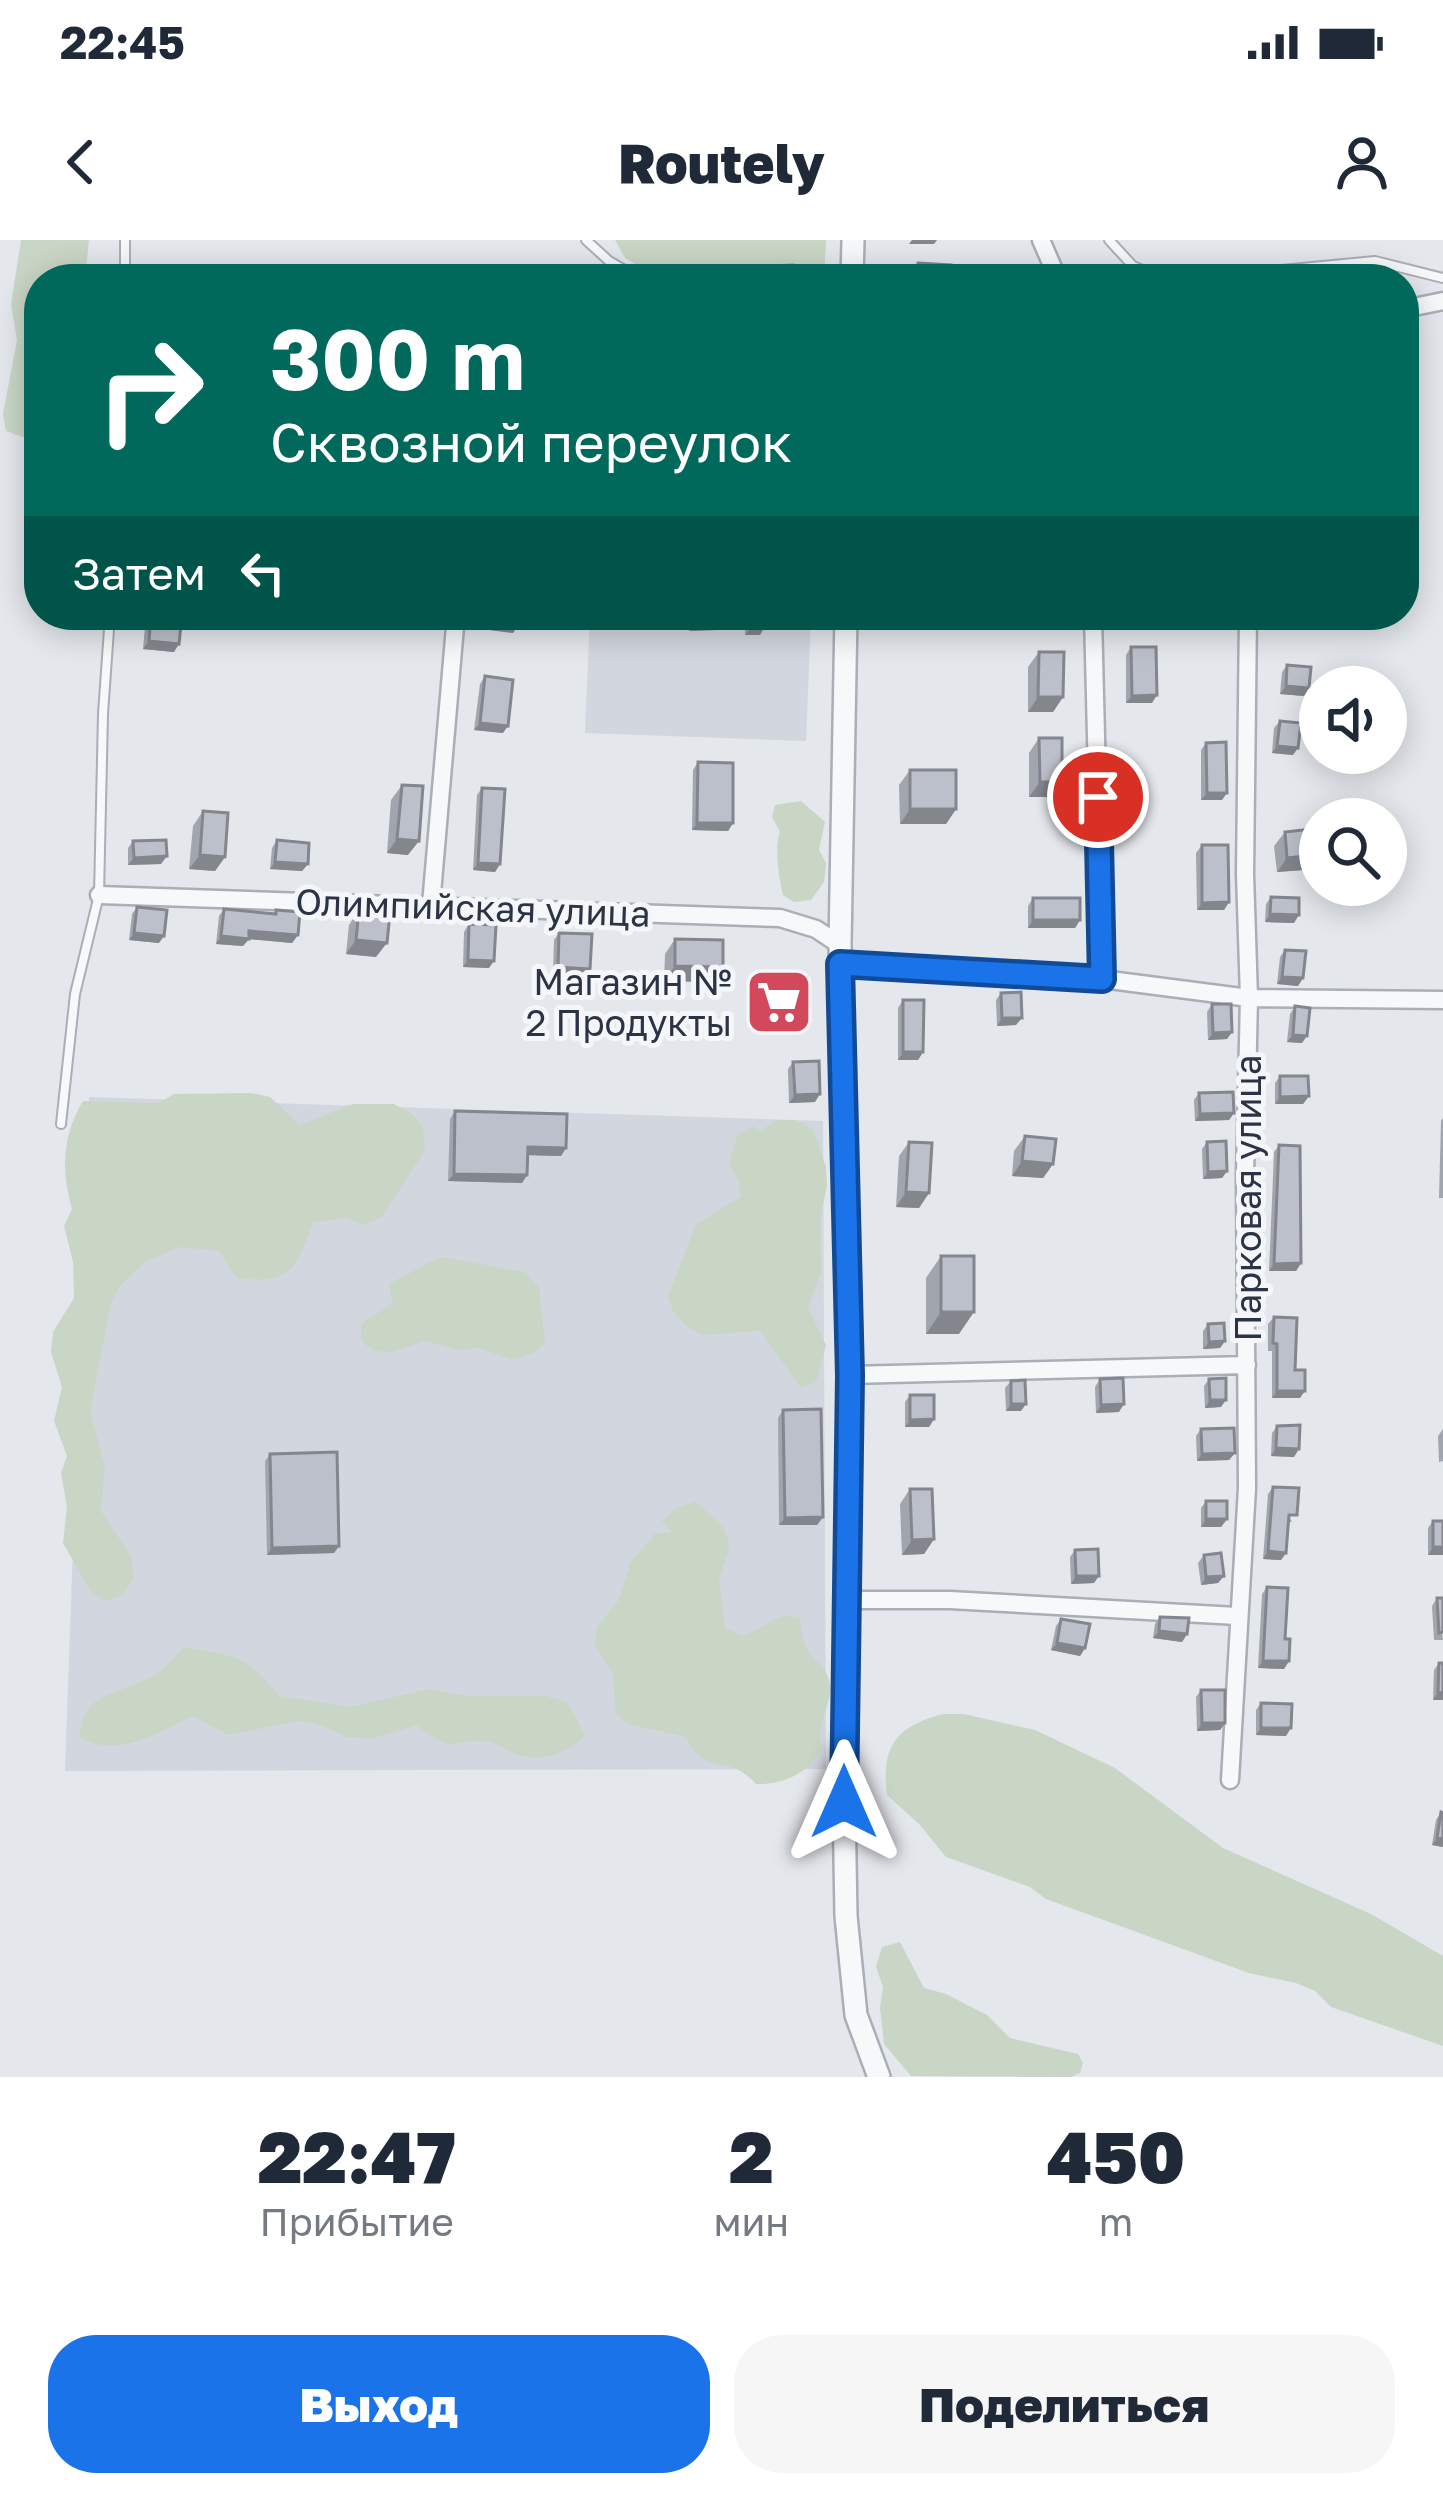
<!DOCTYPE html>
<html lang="ru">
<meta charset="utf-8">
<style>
:root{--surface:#fff;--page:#f6f6f7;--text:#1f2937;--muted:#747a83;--accent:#1a73e8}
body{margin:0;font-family:"Golos Text",sans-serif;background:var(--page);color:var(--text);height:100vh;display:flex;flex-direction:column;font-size:45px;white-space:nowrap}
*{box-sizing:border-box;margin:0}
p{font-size:39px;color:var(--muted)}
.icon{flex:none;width:66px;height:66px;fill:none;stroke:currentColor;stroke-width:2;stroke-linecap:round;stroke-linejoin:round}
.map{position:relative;height:1837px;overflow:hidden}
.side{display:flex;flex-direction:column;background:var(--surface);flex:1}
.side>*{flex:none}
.top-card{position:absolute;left:24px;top:24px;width:1395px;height:366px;border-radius:48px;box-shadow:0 6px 30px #0003;background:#00695c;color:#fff;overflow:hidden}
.tools{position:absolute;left:1299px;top:426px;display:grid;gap:24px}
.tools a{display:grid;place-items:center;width:108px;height:108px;border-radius:50%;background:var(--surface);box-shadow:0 6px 30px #0003;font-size:60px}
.pin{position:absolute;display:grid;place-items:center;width:102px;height:102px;color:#fff;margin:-51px;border:6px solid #fff;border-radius:50%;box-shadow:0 3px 12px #0007}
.me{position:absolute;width:132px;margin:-66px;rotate:0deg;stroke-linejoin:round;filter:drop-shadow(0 0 9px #0008)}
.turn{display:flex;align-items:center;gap:42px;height:252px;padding:0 48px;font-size:54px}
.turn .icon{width:156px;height:156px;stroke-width:2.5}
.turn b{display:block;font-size:84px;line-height:102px}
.then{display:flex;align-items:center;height:114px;padding:0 48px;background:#0003;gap:24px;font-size:45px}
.eta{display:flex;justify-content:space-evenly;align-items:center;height:204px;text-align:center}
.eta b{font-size:72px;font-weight:800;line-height:84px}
.action{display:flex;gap:24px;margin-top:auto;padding:24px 48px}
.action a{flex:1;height:138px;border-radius:48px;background:var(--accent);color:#fff;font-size:48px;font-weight:800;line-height:138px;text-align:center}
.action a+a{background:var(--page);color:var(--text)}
.status{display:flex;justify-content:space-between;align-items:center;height:84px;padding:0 60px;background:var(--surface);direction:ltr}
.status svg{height:33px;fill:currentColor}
header{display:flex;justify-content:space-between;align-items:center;height:156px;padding:0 48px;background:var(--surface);font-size:54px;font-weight:800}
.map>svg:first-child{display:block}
.built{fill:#d2d6de}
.green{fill:#c9d6c5}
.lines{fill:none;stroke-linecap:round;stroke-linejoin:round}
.service-casing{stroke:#a9aeb7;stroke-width:12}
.minor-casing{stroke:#a9aeb7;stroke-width:21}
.tertiary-casing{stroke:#a9aeb7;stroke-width:26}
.service{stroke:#f7f8fa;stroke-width:8}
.minor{stroke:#f7f8fa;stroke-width:16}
.tertiary{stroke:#f7f8fa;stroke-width:21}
.wall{fill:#a1a5ae}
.shaded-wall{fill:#83868d}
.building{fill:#bbc0ca;stroke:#83868d;stroke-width:3}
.route-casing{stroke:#114b97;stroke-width:30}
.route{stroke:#1a73e8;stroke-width:21}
.labels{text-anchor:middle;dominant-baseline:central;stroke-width:10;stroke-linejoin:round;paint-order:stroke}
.street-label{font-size:36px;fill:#2b3445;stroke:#f4f6f9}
.poi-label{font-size:36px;fill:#2b3445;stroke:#f4f6f9;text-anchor:end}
</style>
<div class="status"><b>22:45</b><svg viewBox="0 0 49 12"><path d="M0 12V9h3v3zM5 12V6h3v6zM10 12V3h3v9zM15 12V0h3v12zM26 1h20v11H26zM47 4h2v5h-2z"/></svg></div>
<header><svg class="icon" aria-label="back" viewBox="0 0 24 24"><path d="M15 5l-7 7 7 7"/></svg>Routely<svg class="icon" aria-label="person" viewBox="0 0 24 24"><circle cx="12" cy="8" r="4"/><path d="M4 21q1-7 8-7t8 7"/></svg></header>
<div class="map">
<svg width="1443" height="1837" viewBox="0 0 1443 1837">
<rect width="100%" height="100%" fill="#e4e7ec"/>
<path class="built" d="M590 375H811L806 501 585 493Z
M89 857 823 881 826 1529 65 1531Z"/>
<path class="green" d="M21 0H89L85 39H39V197L25 198 6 191 3 174 17 100 11 64Z
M615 0H826L824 39H642V28L625 18Z
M801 561 825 582 819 610 826 623 824 642 811 660 794 662 783 655C779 638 774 608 780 592L772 577 775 565Z
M252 853 270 857 300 885 353 864H394L412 874 423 887 425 910 382 977 362 985 347 978 313 982C297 1027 292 1045 237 1038L219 1011 180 1007 146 1021 121 1045 111 1062 90 1172 105 1228 101 1271 131 1316 133 1338 123 1355 105 1361 91 1352 63 1303 67 1267 61 1233 67 1216 54 1181 62 1147 51 1112 53 1092 74 1058 73 1022 64 986 72 969C61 932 62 895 83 861L158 863 174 854Z
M776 880H796L813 890 826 927 827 945 820 981 821 1031 808 1068 826 1105 816 1142 801 1148 760 1091 702 1095 684 1084 673 1071 668 1056 696 984 741 957 738 940 729 925 737 896 752 886 761 891Z
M440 1017 525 1032 539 1047 545 1103 532 1114 514 1120 479 1108 460 1110 426 1101 393 1112 374 1111 361 1101V1084L393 1063 389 1044Z
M696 1262 724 1288 730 1306 719 1340 725 1388 743 1396 782 1376 799 1377C801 1386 802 1398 806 1407 811 1419 825 1425 829 1440 835 1465 814 1481 822 1508 809 1533 784 1545 756 1544 727 1511 706 1539 686 1497L628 1484 616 1474 613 1434 595 1405 597 1387 619 1360 631 1321 656 1293 672 1292 662 1281 676 1268Z
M184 1407C236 1417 245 1413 279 1456L350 1467 430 1449 468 1456H547L568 1463 585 1495C568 1514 540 1523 515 1514 506 1511 497 1503 489 1502 451 1495 458 1519 417 1485L370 1499 347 1497 314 1483 297 1481 228 1495 193 1476C160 1492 115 1520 80 1497 82 1449 123 1455 156 1434 166 1427 175 1416 184 1407Z
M942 1474H964L1035 1490 1115 1528 1223 1608 1371 1674 1443 1716V1806L1331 1767 1315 1751 1296 1743 1249 1733 1046 1659 1030 1647 946 1617 920 1585 887 1555C881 1506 896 1487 942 1474Z
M900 1702 924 1748 946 1754 987 1775 1010 1798 1078 1814 1083 1823 1080 1833 1071 1837 911 1836 884 1804 880 1768 883 1747 876 1727 882 1707Z"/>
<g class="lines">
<g class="service-casing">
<path id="service" d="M586 0 609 21 640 39
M1109 0 1133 26 1154 35 1195 38 1375 21 1443 38
M125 39V0
M61 884 75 754 99 655 103 474 110 375"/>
</g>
<g class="minor-casing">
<path id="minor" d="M1041 0 1058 39
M1404 69 1443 61
M1093 375 1102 739
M99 655 780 678 816 689 840 705
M431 665 456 375
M840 724 1102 739 1249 758 1443 760
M850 1135 1247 1125
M845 1360H950L1237 1376
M1230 1540 1247 1248 1245 935 1249 758 1245 634 1248 375"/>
</g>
<g class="tertiary-casing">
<path id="tertiary" d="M852 39 853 0
M846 375 840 705 850 1135 844 1562 846 1676 856 1775 879 1837"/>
</g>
<use href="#service" class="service"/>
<use href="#minor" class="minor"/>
<use href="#tertiary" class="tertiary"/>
</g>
<path class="wall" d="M918 23 950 39H907Z
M146 375H182L174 412 143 409Z
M688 375H802V379L797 386 764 388 760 395H745V389L689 391Z
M1131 407 1152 463H1126V415Z
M1039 412 1063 457 1053 472H1028V427Z
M1287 425 1304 456 1280 454 1282 432Z
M485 436 503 493 474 490 480 444Z
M1280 481 1293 515 1272 513 1274 488Z
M1039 498 1062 542 1052 557H1029V513Z
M1206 503 1222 560H1201V510Z
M698 522 733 583 728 591 692 590 693 530Z
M910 530 956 569 946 584H900L899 545Z
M402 545 408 615 387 613 391 560Z
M482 548 500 624 495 632 473 630 477 555Z
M203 571 225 617 215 631 189 629 193 586Z
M1285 592 1314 615 1304 630 1277 632 1274 606Z
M277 600 308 624 302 631 270 629 272 608Z
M133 601 161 624 128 625V608Z
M1202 605 1229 662 1224 670H1197L1196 613Z
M1271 657 1294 683 1265 682 1266 664Z
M1033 658 1080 680 1075 688H1028V666Z
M137 667 159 703 129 700 132 674Z
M224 669 274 674 276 670 298 695 292 703 249 699 243 706 216 704 219 676Z
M359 670 376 717 346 714 349 685Z
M469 684 489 728 463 727 464 692Z
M559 693 590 729 585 736 553 734 554 700Z
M675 699 712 742 664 741 665 714Z
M1285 710 1303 738 1298 746 1277 744 1280 717Z
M760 738 800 771 795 779 754 778 755 746Z
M1001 753 1016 785 997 786 996 760Z
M903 760 923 812 918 820H898V768Z
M1212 764 1232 792 1227 799 1208 800 1207 772Z
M1295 766 1302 803 1287 802 1290 774Z
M793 822 815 862 789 863 788 829Z
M1280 836 1309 856 1303 864H1275V843Z
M1199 853 1234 873 1229 880 1195 881 1194 860Z
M455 871 566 908 561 916 528 915 527 935 522 943 448 941 450 879Z
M1443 878V958H1439L1441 881Z
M1025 896 1053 924 1043 938 1012 936 1014 911Z
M909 902 929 953 919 968 896 967 899 916Z
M1207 902 1227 931 1222 938 1203 939 1202 909Z
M1279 905 1301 1023 1296 1031H1269L1274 912Z
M941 1016 959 1094H926V1038Z
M1274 1077 1295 1130 1300 1158H1272V1111H1268V1084Z
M1208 1084 1225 1101 1220 1108 1203 1109V1091Z
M1100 1139 1119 1172 1096 1173 1095 1147Z
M1209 1139 1221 1167 1205 1168 1204 1146Z
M1011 1141 1021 1171H1006L1005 1148Z
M910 1155 934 1179 929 1187H905V1162Z
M783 1170 823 1277 817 1285H779L778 1178Z
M1277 1186 1294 1217 1271 1216 1272 1193Z
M1201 1189 1235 1213 1229 1220 1197 1221 1196 1196Z
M1443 1189V1221L1439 1222 1438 1196Z
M270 1214 339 1306 334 1313 267 1315 265 1221Z
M1273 1247 1292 1282H1288L1286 1313 1281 1320 1263 1319 1268 1254Z
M910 1249 934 1299 924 1314 902 1315 900 1264Z
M1206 1261 1227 1279 1221 1287H1201V1268Z
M1433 1281H1443V1315H1428V1288Z
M1075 1310 1094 1343 1071 1344 1070 1317Z
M1204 1315 1224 1336 1218 1343 1201 1345 1198 1323Z
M1267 1347 1285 1399 1289 1421 1284 1429 1258 1428 1262 1354Z
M1437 1358 1443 1400H1434L1432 1366Z
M1160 1377 1187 1394 1182 1402 1153 1398 1155 1384Z
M1061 1379 1085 1408 1080 1416 1051 1410 1056 1386Z
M1439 1423H1443V1460H1433L1434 1430Z
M1201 1450 1225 1483 1220 1490 1197 1491 1196 1457Z
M1261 1463 1286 1496 1256 1495V1470Z
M1441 1572 1443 1573V1607L1432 1605 1436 1580Z"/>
<path class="shaded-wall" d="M912 0H937L934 4H909Z
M900 375H943L935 387 892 386Z
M1031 375H1057L1054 379 1029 378Z
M802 379 797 386 764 388 760 395H745L750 388 765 381Z
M1289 379 1308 380 1303 387 1283 386Z
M750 381 745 389 689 391 694 384Z
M494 383 518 386 513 393 489 390Z
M149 401 179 404 174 412 143 409Z
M1286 446 1309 448 1304 456 1280 454Z
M1157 455 1152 463H1126L1132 456Z
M1038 457H1063L1053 472H1028Z
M480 483 508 486 503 493 474 490Z
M1277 506 1298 508 1293 515 1272 513Z
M1040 542H1062L1052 557H1029Z
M1207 553H1227L1222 560H1201Z
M910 569H956L946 584H900Z
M697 583H733L728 591 692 590Z
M397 599 419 601 408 615 387 613Z
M200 615 225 617 215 631 189 629Z
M1314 615 1304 630 1277 632 1287 618Z
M167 616 161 624 128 625 134 618Z
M275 622 308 624 302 631 270 629Z
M478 623 500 624 495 632 473 630Z
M1229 662 1224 670H1197L1202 663Z
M1270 674 1299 675 1294 683 1265 682Z
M1033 680H1080L1075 688H1028Z
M249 691 298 695 292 703 249 699 243 706 216 704 221 696Z
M134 693 164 696 159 703 129 700Z
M356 700 387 703 376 717 346 714Z
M468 720 494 721 489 728 463 727Z
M675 726 723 727 712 742 664 741Z
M558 727 590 729 585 736 553 734Z
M1282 737 1303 738 1298 746 1277 744Z
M759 770 800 771 795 779 754 778Z
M1002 778H1022L1016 785 997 786Z
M1232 792 1227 799 1208 800 1213 793Z
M1293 795 1307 796 1302 803 1287 802Z
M903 812H923L918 820H898Z
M820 854 815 862 789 863 795 855Z
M1309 856 1303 864H1275L1280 857Z
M1234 873 1229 880 1195 881 1200 874Z
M528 907 566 908 561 916 523 915Z
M1022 921 1053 924 1043 938 1012 936Z
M1227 931 1222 938 1203 939 1208 932Z
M454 934 527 935 522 943 448 941Z
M906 952 929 953 919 968 896 967Z
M1301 1023 1296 1031H1269L1274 1024Z
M941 1072H974L959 1094H926Z
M1225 1101 1220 1108 1203 1109 1209 1102Z
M1277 1151H1305L1300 1158H1272Z
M1210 1160H1226L1221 1167 1205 1168Z
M1011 1164H1026L1021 1171H1006Z
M1124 1164 1119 1172 1096 1173 1101 1165Z
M934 1179 929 1187H905L910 1180Z
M1276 1208 1299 1209 1294 1217 1271 1216Z
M1235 1213 1229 1220 1197 1221 1202 1214Z
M823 1277 817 1285H779L785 1278Z
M1206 1279H1227L1221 1287H1201Z
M934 1299 924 1314 902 1315 912 1300Z
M339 1306 334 1313 267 1315 272 1308Z
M1433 1307H1443V1315H1428Z
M1268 1311 1286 1313 1281 1320 1263 1319Z
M1076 1336H1099L1094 1343 1071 1344Z
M1224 1336 1218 1343 1201 1345 1206 1337Z
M1159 1391 1187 1394 1182 1402 1153 1398Z
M1057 1403 1085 1408 1080 1416 1051 1410Z
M1263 1421H1289L1284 1429 1258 1428Z
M1438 1452 1443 1453V1460H1433Z
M1202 1483H1225L1220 1490 1197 1491Z
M1261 1488H1291L1286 1496 1256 1495Z
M1437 1598 1443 1599V1607L1432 1605Z"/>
<path class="building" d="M918 23 951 25 950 39H917Z
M793 25V39H686L685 29Z
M151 375H182L179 404 149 401Z
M495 375H520L518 386 494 383Z
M694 375H802V379L765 381V387L750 388V381L694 384Z
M1289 375H1309L1308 380 1289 379Z
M1131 407H1156L1157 455 1132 456Z
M1039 412H1064L1063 457H1038Z
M1287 425 1311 427 1309 448 1286 446Z
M485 436 513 440 508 486 480 483Z
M1280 481 1301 483 1298 508 1277 506Z
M1039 498H1062V542H1040Z
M1226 502 1227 553H1207L1206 503Z
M698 522 733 523V583H697Z
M910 530H956V569H910Z
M402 545 423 546 419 601 397 599Z
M482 548 505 549 500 624 478 623Z
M203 571 228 573 225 617 200 615Z
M1312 589 1314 615 1287 618 1285 592Z
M166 600 167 616 134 618 133 601Z
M277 600 309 603 308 624 275 622Z
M1202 605H1228L1229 662 1202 663Z
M1271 657 1299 658V675L1270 674Z
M1033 658H1080V680H1033Z
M137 667 167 670 164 696 134 693Z
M224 669 276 674V670L300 672 298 695 249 691V699L221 696Z
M359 670 390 673 387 703 356 700Z
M469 684 496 685 494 721 468 720Z
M559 693 592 694 590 729 558 727Z
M675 699 723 700V727L675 726Z
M1285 710 1306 711 1303 738 1282 737Z
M760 738 801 739 800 771 759 770Z
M1021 752 1022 778H1002L1001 753Z
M903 760H924L923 812H903Z
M1212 764H1231L1232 792 1213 793Z
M1295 766 1310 768 1307 796 1293 795Z
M819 821 820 854 795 855 793 822Z
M1280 836H1308L1309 856 1280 857Z
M1233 852 1234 873 1200 874 1199 853Z
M455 871 567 874 566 908 528 907 527 935 454 934Z
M1025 896 1056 899 1053 924 1022 921Z
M1226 901 1227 931 1208 932 1207 902Z
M909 902 932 903 929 953 906 952Z
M1279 905 1300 906 1301 1023 1274 1024Z
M941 1016H974V1072H941Z
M1274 1077 1297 1078 1295 1130H1305V1151H1277V1104L1273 1103Z
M1224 1083 1225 1101 1209 1102 1208 1084Z
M1123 1138 1124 1164 1101 1165 1100 1139Z
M1226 1138V1160H1210L1209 1139Z
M1025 1140 1026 1164H1011V1141Z
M910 1155H934V1179L910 1180Z
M821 1169 823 1277 785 1278 783 1170Z
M1300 1185 1299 1209 1276 1208 1277 1186Z
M1234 1188 1235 1213 1202 1214 1201 1189Z
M337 1212 339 1306 272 1308 270 1214Z
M1273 1247 1299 1248 1297 1275H1289L1286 1313 1268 1311Z
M910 1249H932L934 1299 912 1300Z
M1206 1261H1227V1279H1206Z
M1433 1281H1443V1307H1433Z
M1098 1309 1099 1336H1076L1075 1310Z
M1221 1313 1224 1336 1206 1337 1204 1315Z
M1267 1347 1288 1348 1285 1399H1290L1289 1421H1263Z
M1437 1358H1443V1392L1439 1393Z
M1160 1377 1189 1378 1187 1394 1159 1391Z
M1061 1379 1090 1384 1085 1408 1057 1403Z
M1439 1423H1443V1453L1438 1452Z
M1201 1450H1225V1483H1202Z
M1261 1463 1292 1464 1291 1488H1261Z
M1441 1572 1443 1573V1599L1437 1598Z"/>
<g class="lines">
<g class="route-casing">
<path id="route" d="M844 1562 850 1136 840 724 1102 739 1098 557"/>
</g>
<use href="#route" class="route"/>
</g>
<defs>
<g id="supermarket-square" transform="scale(3.45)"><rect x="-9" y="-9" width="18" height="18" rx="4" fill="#d1495b" stroke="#f4f6f9"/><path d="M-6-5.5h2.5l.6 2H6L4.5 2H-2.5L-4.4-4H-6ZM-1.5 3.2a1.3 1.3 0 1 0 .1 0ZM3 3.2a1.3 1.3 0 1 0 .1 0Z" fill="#fff"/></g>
</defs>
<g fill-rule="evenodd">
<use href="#supermarket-square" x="779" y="762"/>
</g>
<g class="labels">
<g class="street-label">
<text transform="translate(473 667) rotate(2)">Олимпийская улица</text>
<text transform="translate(1247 958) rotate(-90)">Парковая улица</text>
</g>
<g class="poi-label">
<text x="732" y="741">Магазин №<tspan x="732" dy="41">2 Продукты</tspan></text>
</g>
</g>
</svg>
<div class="tools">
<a><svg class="icon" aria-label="sound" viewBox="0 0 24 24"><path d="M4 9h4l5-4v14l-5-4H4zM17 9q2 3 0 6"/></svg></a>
<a><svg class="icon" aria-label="search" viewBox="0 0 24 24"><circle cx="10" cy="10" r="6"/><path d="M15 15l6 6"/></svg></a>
</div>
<div class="pin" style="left:1098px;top:557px;background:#d93025"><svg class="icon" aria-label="arrive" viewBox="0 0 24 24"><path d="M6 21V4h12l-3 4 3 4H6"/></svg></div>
<svg class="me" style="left:844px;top:1562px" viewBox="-20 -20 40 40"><path d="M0-17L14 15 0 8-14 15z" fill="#1a73e8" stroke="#fff" stroke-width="4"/></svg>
<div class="top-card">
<div class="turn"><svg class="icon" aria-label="right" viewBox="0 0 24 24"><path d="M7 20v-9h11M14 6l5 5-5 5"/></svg><div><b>300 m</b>Сквозной переулок</div></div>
<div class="then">Затем<svg class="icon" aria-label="left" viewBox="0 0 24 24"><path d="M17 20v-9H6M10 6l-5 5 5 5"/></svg></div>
</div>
</div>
<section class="side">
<div class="eta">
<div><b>22:47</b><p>Прибытие</p></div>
<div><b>2</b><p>мин</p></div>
<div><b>450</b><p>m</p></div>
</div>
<div class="action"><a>Выход</a><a>Поделиться</a></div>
</section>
